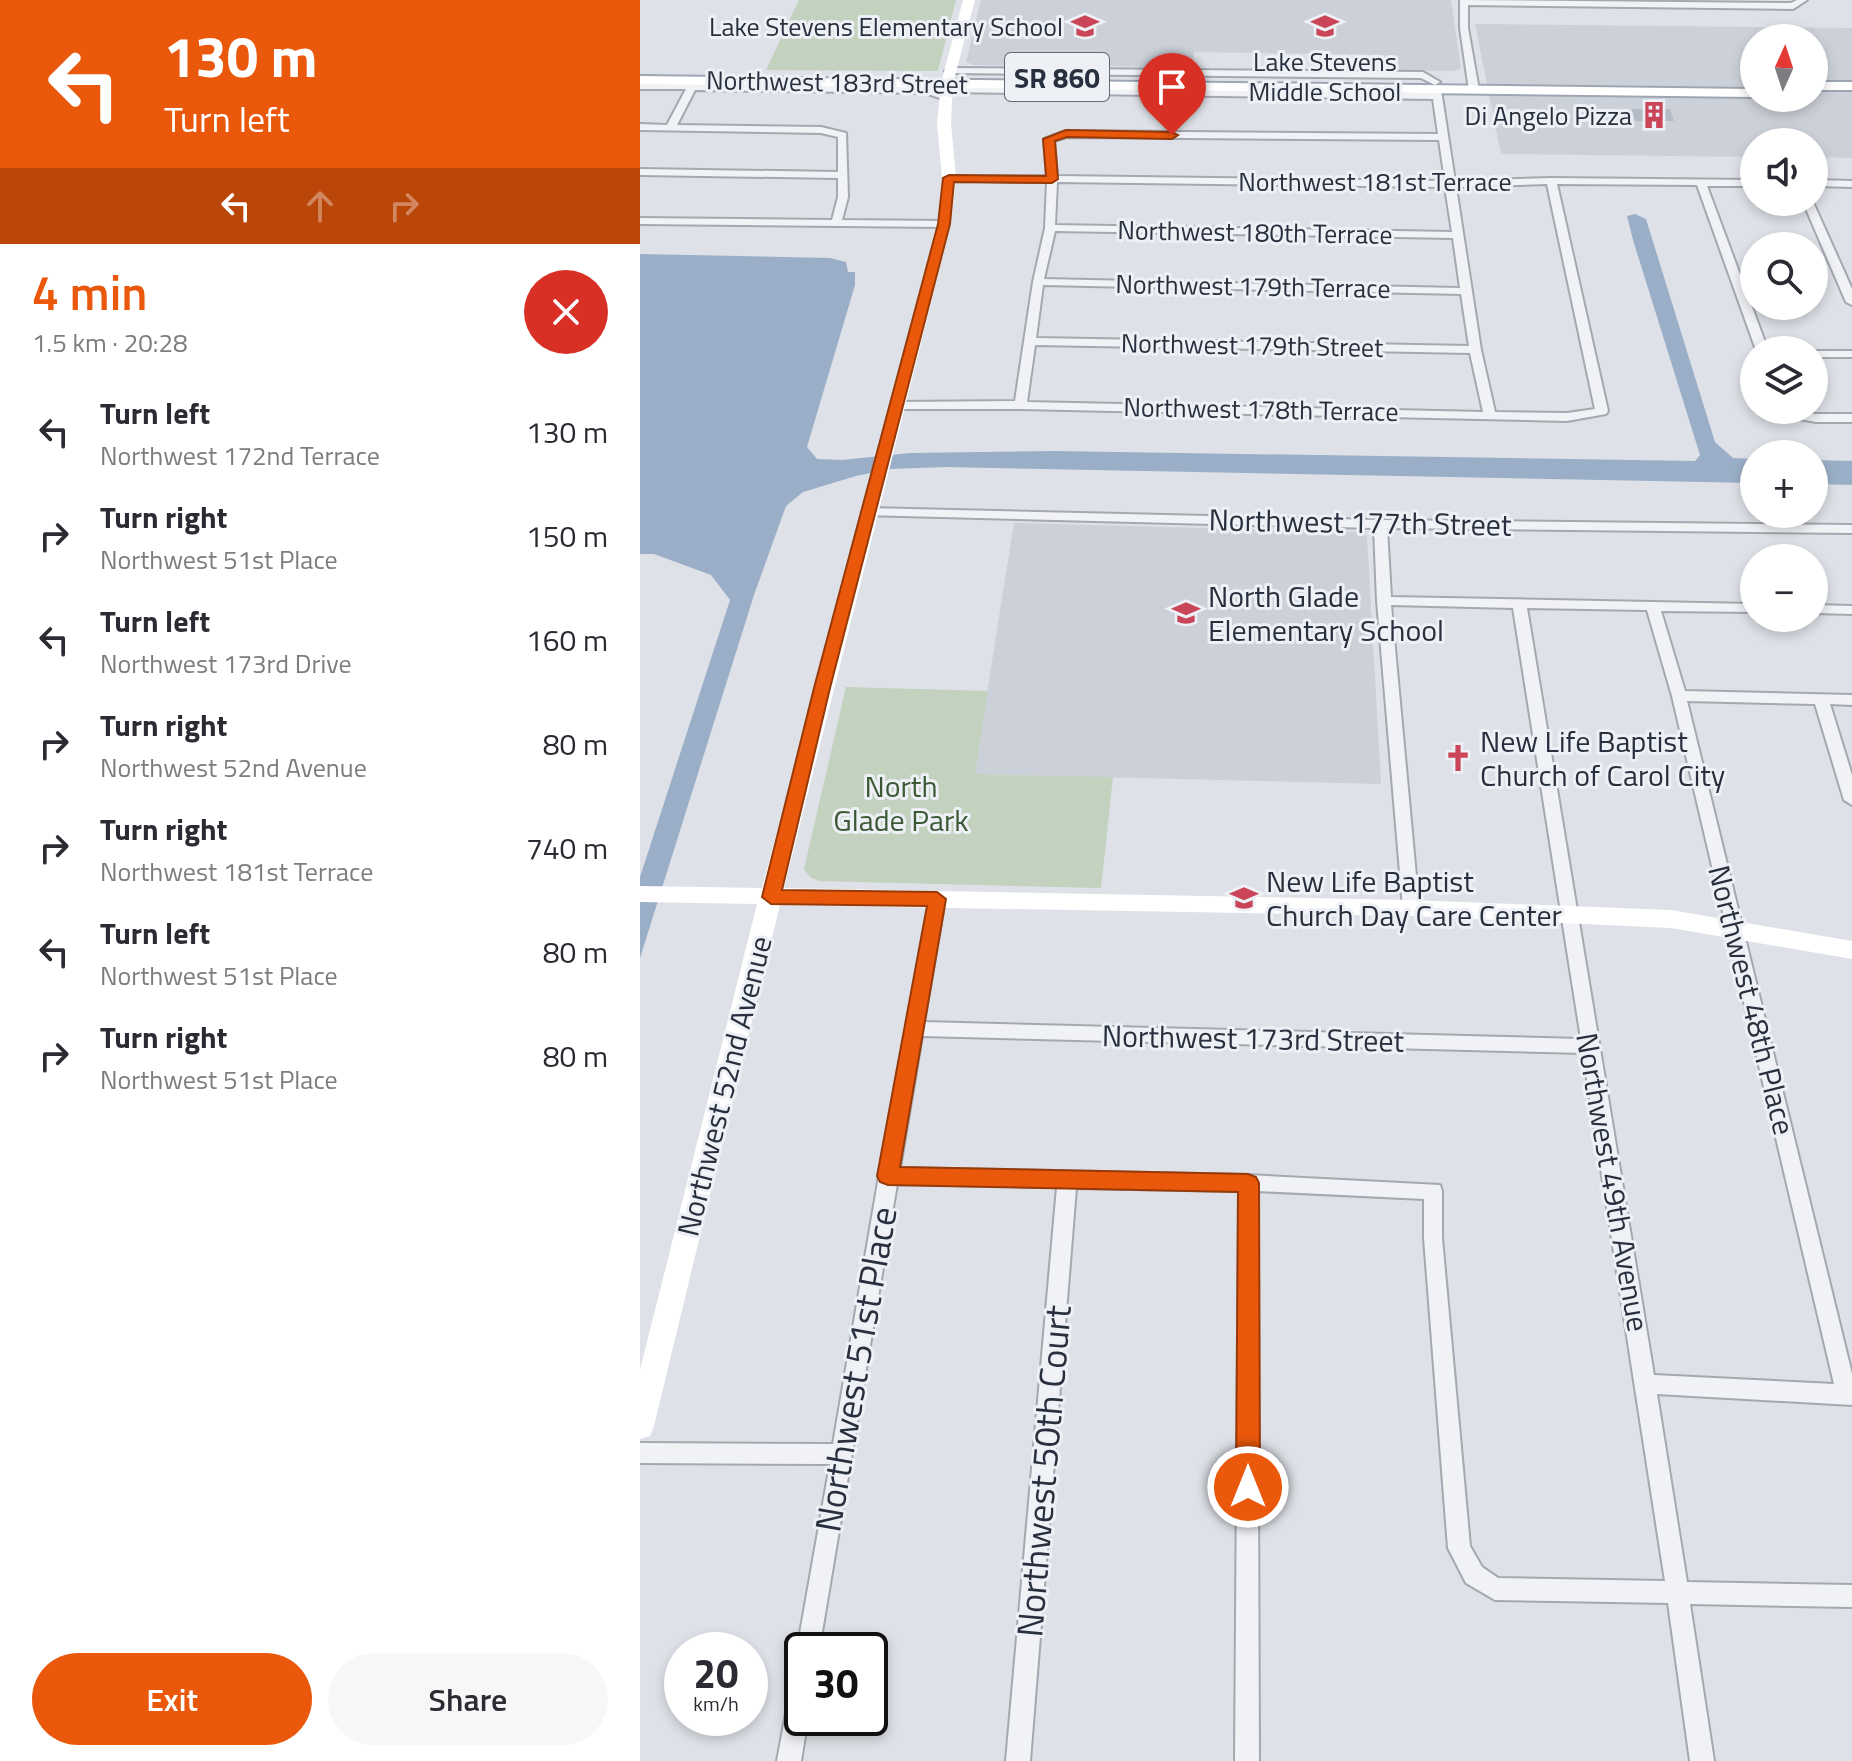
<!DOCTYPE html>
<meta charset="utf-8">
<style>
:root{--surface:#fff;--page:#f7f7f7;--text:#2b2b33;--muted:#7c7c81;--accent:#ea580c}
body{margin:0;font-family:"Titillium Web",sans-serif;background:var(--page);color:var(--text);height:100vh;display:flex;flex-direction:column;font-size:30px;white-space:nowrap}
*{box-sizing:border-box;margin:0}
p{font-size:26px;color:var(--muted)}
.icon{flex:none;width:44px;height:44px;fill:none;stroke:currentColor;stroke-width:2;stroke-linecap:round;stroke-linejoin:round}
.map{position:relative;flex:1;overflow:hidden}
.sheet{display:flex;flex-direction:column;background:var(--surface);width:640px}
.sheet>*{flex:none}
.banner{background:#ea580c;color:#fff;overflow:hidden}
.needle{width:52px;rotate:3deg}
.tools{position:absolute;left:1100px;top:24px;display:grid;gap:16px}
.tools a{display:grid;place-items:center;width:88px;height:88px;border-radius:50%;background:var(--surface);box-shadow:0 4px 12px #0003;font-size:40px}
.speed{position:absolute;left:24px;top:1632px;display:flex;gap:16px;font-size:40px;font-weight:700;text-align:center}
.speed>*{display:grid;place-content:center;width:104px;height:104px;border-radius:50%;background:var(--surface);box-shadow:0 4px 12px #0003;line-height:1}
.speed small{font-size:20px;font-weight:400}
.speed .limit{border:4px solid #111;border-radius:12px;background:#fff;color:#111}
.pin{position:absolute;display:grid;place-items:center;width:68px;height:68px;color:#fff;margin:-82px -34px;border-radius:50% 50% 50% 0;rotate:-45deg;box-shadow:0 0 8px #0007}
.pin .icon{rotate:45deg}
.me{position:absolute;width:88px;margin:-44px;rotate:0deg;stroke-linejoin:round;filter:drop-shadow(0 0 6px #0008)}
.turn{display:flex;align-items:center;gap:28px;height:168px;padding:0 32px;font-size:36px}
.turn .icon{width:104px;height:104px;stroke-width:2.5}
.turn b{display:block;font-size:56px;line-height:68px}
.lanes{display:flex;align-items:center;height:76px;padding:0 32px;background:#0003;justify-content:center;gap:40px;direction:ltr}
.lanes .off{opacity:.35}
.round{display:grid;place-items:center;flex:none;width:84px;height:84px;border-radius:42px;background:var(--page)}
.summary{display:flex;align-items:center;justify-content:space-between;height:136px;padding:0 32px}
h1{font-size:48px;font-weight:600;line-height:60px;color:var(--accent)}
.button{display:flex;gap:16px;margin-top:auto;padding:16px 32px}
.button a{flex:1;height:92px;border-radius:48px;background:var(--accent);color:#fff;font-size:32px;font-weight:600;line-height:92px;text-align:center}
.button a+a{background:var(--page);color:var(--text)}
ul{padding:0;list-style:none}
li{display:flex;align-items:center;gap:24px;height:104px;padding:0 32px}
li div{flex:1}
li b{display:block;font-size:30px}
li em{font-style:normal}
main{display:flex;flex:1;min-height:0}
.map>svg:first-child{display:block}
.built{fill:#ccd1d9;fill-rule:evenodd}
.green{fill:#c3d1bf}
.water{fill:#9aafc7}
.building{fill:#b5bbc4}
.lines{fill:none;stroke-linecap:round;stroke-linejoin:round}
.street-casing{stroke:#a4a8b1;stroke-width:4}
.primary-casing{stroke:#9ea6b3;stroke-width:4}
.street{fill:#f1f2f6;fill-rule:evenodd}
.secondary{fill:#fff;fill-rule:evenodd}
.primary{fill:#fff;fill-rule:evenodd}
.route{fill:#ea580c;stroke:#983908;stroke-width:2}
.labels{text-anchor:middle;dominant-baseline:central;stroke-width:6;stroke-linejoin:round;paint-order:stroke}
.far-poi-label{font-size:26px;fill:#282f3e;stroke:#edf0f5;text-anchor:end}
.far-street-label{font-size:26px;fill:#282f3e;stroke:#edf0f5}
.shield{fill:#edf0f5;stroke:#636975;stroke-width:2}
.shield-label{font-size:28px;font-weight:bold;fill:#282f3e}
.street-label{font-size:30px;fill:#282f3e;stroke:#edf0f5}
.poi-label{font-size:30px;fill:#282f3e;stroke:#edf0f5;text-anchor:start}
.park-label{font-size:30px;fill:#3b5935;stroke:#edf0f5}
.near-street-label{font-size:36px;fill:#282f3e;stroke:#edf0f5}
</style>
<main>
<section class="sheet">
<div class="banner">
<div class="turn"><svg class="icon" aria-label="left" viewBox="0 0 24 24"><path d="M17 20v-9H6M10 6l-5 5 5 5"/></svg><div><b>130 m</b>Turn left</div></div>
<div class="lanes"><svg class="icon" aria-label="left" viewBox="0 0 24 24"><path d="M17 20v-9H6M10 6l-5 5 5 5"/></svg><svg class="icon off" aria-label="ahead" viewBox="0 0 24 24"><path d="M12 20V5M6 11l6-6 6 6"/></svg><svg class="icon off" aria-label="right" viewBox="0 0 24 24"><path d="M7 20v-9h11M14 6l5 5-5 5"/></svg></div>
</div>
<div class="summary"><div><h1>4 min</h1><p>1.5 km · 20:28</p></div><a class="round" style="background:#d93025;color:#fff"><svg class="icon" aria-label="close" viewBox="0 0 24 24"><path d="M6 6l12 12M18 6L6 18"/></svg></a></div>
<ul>
<li><svg class="icon" aria-label="left" viewBox="0 0 24 24"><path d="M17 20v-9H6M10 6l-5 5 5 5"/></svg><div><b>Turn left</b><p>Northwest 172nd Terrace</p></div><em>130 m</em></li>
<li><svg class="icon" aria-label="right" viewBox="0 0 24 24"><path d="M7 20v-9h11M14 6l5 5-5 5"/></svg><div><b>Turn right</b><p>Northwest 51st Place</p></div><em>150 m</em></li>
<li><svg class="icon" aria-label="left" viewBox="0 0 24 24"><path d="M17 20v-9H6M10 6l-5 5 5 5"/></svg><div><b>Turn left</b><p>Northwest 173rd Drive</p></div><em>160 m</em></li>
<li><svg class="icon" aria-label="right" viewBox="0 0 24 24"><path d="M7 20v-9h11M14 6l5 5-5 5"/></svg><div><b>Turn right</b><p>Northwest 52nd Avenue</p></div><em>80 m</em></li>
<li><svg class="icon" aria-label="right" viewBox="0 0 24 24"><path d="M7 20v-9h11M14 6l5 5-5 5"/></svg><div><b>Turn right</b><p>Northwest 181st Terrace</p></div><em>740 m</em></li>
<li><svg class="icon" aria-label="left" viewBox="0 0 24 24"><path d="M17 20v-9H6M10 6l-5 5 5 5"/></svg><div><b>Turn left</b><p>Northwest 51st Place</p></div><em>80 m</em></li>
<li><svg class="icon" aria-label="right" viewBox="0 0 24 24"><path d="M7 20v-9h11M14 6l5 5-5 5"/></svg><div><b>Turn right</b><p>Northwest 51st Place</p></div><em>80 m</em></li>
</ul>
<div class="button"><a>Exit</a><a>Share</a></div>
</section>
<div class="map">
<svg width="1212" height="1761" viewBox="0 0 1212 1761">
<rect width="100%" height="100%" fill="#dee1e7"/>
<path class="built" d="M341 0H811L821 68 815 71 746 70 744 55 554 52 552 67 334 65 326 62Z
M835 24 1212 28V158L1174 157V142H1114V157L861 154ZM1114 38H1174V98H1114Z
M374 523 724 532 727 536 741 784 334 774Z"/>
<path class="green" d="M159 0H316L298 71 126 70Z
M206 687 348 691 335 774 473 777 461 888 179 881 170 877 164 869Z"/>
<path class="water" d="M995 214 1006 219 1075 442 1093 458 1114 459V483L306 467 251 469 216 476 163 492 146 506 114 595 0 958V877L90 600 71 575 14 554H0V254L190 258 206 262 208 272H215V285L167 447 177 459 202 460 270 453 414 451 1055 461 1060 455 993 240 987 216Z
M1174 460 1212 461V485L1174 484Z"/>
<path class="building" d="M992 109H1030L1034 121H995Z"/>
<g class="lines">
<g class="street-casing">
<path id="street" d="M820 0 1151 3 1157 0H1167L1153 9 828 5V28L839 90 834 93 829 90 820 28Z
M310 68 783 72 800 82 795 85 781 78 307 73 305 71Z
M55 78 60 81 58 84 286 87 309 95V99L306 100 285 93 55 90 37 125 181 127 206 133 208 197 202 220 304 221 309 224 304 227 0 224V218L192 220 198 197V178L0 175V169L198 172V137L181 133 0 130V124L27 125 46 89H0V83L49 84Z
M307 87 792 93 793 88 796 87 801 90 815 181 911 178 1114 180V186H1067L1128 350H1116L1057 185 917 184 968 411 966 414 927 421 381 409H252V403L256 402 375 401 393 282 405 228 407 182 309 181 304 178 305 176H407L404 139 426 131 798 134 793 99 304 92 302 90ZM427 137 799 140 805 181 417 176 414 141ZM417 182 805 187 812 232 415 225ZM907 184 955 409 927 413 855 412 841 350 816 187ZM415 231 813 238 820 288 404 279ZM403 285 821 294 829 346 396 338ZM395 345 830 353 843 412 387 402Z
M1174 180 1212 181V187L1174 186Z
M1163 202H1173L1212 289V305L1206 302Z
M1174 351H1212V357H1174Z
M1139 410 1176 414H1212V422H1176L1143 416Z
M228 508 740 520 1212 525V533L747 528 751 597 1114 604V612L1021 611 1045 691 1212 695V705L1190 704 1212 775V805L1204 800 1175 704 1047 701 1212 1374V1405L1017 1394 1047 1582 1212 1585V1607L1050 1604 1074 1761H1050L1028 1603 855 1600 826 1583 808 1548 784 1238V1199L617 1191 619 1761H595L599 1191 436 1188 390 1761H366L417 1187 257 1184 179 1650H162V1659L157 1650 190 1464 0 1463V1443L193 1444 239 1176 291 895H303L305 899 284 1022 941 1039 873 608 751 605 779 908 777 912H765L763 908 737 601 734 528 223 515 222 512ZM887 608 1007 610 1032 696 1194 1384 1014 1375ZM282 1036 943 1053 1025 1581 858 1578 842 1567 830 1546 802 1238V1191L800 1185 608 1175 260 1168Z
M1174 605 1212 606V614L1174 613Z
M162 1675V1718H168L161 1761H137L151 1686 154 1678Z"/>
</g>
<g class="primary-casing">
<path id="primary" d="M0 76 1114 89V97L0 84Z
M1174 82H1212V90H1174Z"/>
</g>
<use href="#street" class="street"/>
<path class="secondary" d="M323 0H335L313 83 311 123 316 178 311 224 144 888 771 900 1031 910 1212 941V959L1031 928 771 916 140 905 14 1426 10 1436 0 1439V1370L117 904 0 902V886L122 888 297 224 302 178 297 123 301 83Z"/>
<use href="#primary" class="primary"/>
</g>
<path class="route" d="M426 130 532 132 538 135 532 139 427 137 415 141 418 179 412 183 314 182 310 224 190 688 142 890 297 892 306 899 260 1167 608 1174 616 1177 619 1183 620 1487 616 1496 608 1499 599 1496 596 1487 598 1192 248 1185 240 1182 237 1176 287 906 131 904 122 897 174 688 298 224 303 178 309 175 406 176 403 139Z"/>
<defs>
<g id="school-bare" transform="scale(2.16)"><path d="M0-5L7-2L0 1L-7-2ZM-4 1L0 2.5L4 1V4Q0 6-4 4Z" fill="#ca4557" stroke="#edf0f5" stroke-width="2.5" paint-order="stroke"/></g>
<g id="building-bare" transform="scale(2.16)"><path d="M-4-6H4V6H1V3H-1V6H-4ZM-2.5-4.3h1.7v1.8h-1.7ZM.8-4.3h1.7v1.8H.8ZM-2.5-1h1.7V.8h-1.7ZM.8-1h1.7V.8H.8Z" fill="#ca4557" stroke="#edf0f5" stroke-width="2.5" paint-order="stroke"/></g>
<g id="church-bare" transform="scale(2.16)"><path d="M-1.2-6h2.4v3.5h3.3v2.4h-3.3V6h-2.4V-.1h-3.3v-2.4h3.3Z" fill="#ca4557" stroke="#edf0f5" stroke-width="2.5" paint-order="stroke"/></g>
</defs>
<g fill-rule="evenodd">
<use href="#school-bare" x="445" y="26"/>
<use href="#school-bare" x="685" y="26"/>
<use href="#building-bare" x="1014" y="115"/>
<use href="#school-bare" x="546" y="613"/>
<use href="#church-bare" x="818" y="758"/>
<use href="#school-bare" x="604" y="898"/>
</g>
<g class="labels">
<g class="far-poi-label">
<text x="423" y="26">Lake Stevens Elementary School</text>
<text x="685" y="61" text-anchor="middle">Lake Stevens<tspan x="685" dy="30">Middle School</tspan></text>
<text x="992" y="115">Di Angelo Pizza</text>
</g>
<g class="far-street-label">
<text transform="translate(197 82) rotate(1)">Northwest 183rd Street</text>
<text x="735" y="181">Northwest 181st Terrace</text>
<text transform="translate(615 232) rotate(1)">Northwest 180th Terrace</text>
<text transform="translate(613 286) rotate(1)">Northwest 179th Terrace</text>
<text transform="translate(612 345) rotate(1)">Northwest 179th Street</text>
<text transform="translate(621 409) rotate(1)">Northwest 178th Terrace</text>
</g>
<rect class="shield" x="365" y="53" width="104" height="48" rx="6"/>
<g class="shield-label">
<text x="417" y="77">SR 860</text>
</g>
<g class="street-label">
<text transform="translate(720 522) rotate(1)">Northwest 177th Street</text>
<text transform="translate(1112 1000) rotate(76)">Northwest 48th Place</text>
<text transform="translate(613 1038) rotate(1)">Northwest 173rd Street</text>
<text transform="translate(84 1086) rotate(-76)">Northwest 52nd Avenue</text>
<text transform="translate(973 1182) rotate(80)">Northwest 49th Avenue</text>
</g>
<g class="poi-label">
<text x="568" y="596">North Glade<tspan x="568" dy="34">Elementary School</tspan></text>
<text x="840" y="741">New Life Baptist<tspan x="840" dy="34">Church of Carol City</tspan></text>
<text x="626" y="881">New Life Baptist<tspan x="626" dy="34">Church Day Care Center</tspan></text>
</g>
<g class="park-label">
<text x="261" y="786">North<tspan x="261" dy="34">Glade Park</tspan></text>
</g>
<g class="near-street-label">
<text transform="translate(215 1369) rotate(-80)">Northwest 51st Place</text>
<text transform="translate(403 1471) rotate(-85)">Northwest 50th Court</text>
</g>
</g>
</svg>
<div class="tools">
<a><svg class="needle" viewBox="-14 -14 28 28"><path d="M0-13l5 13h-10z" fill="#e53935"/><path d="M0 13l5-13h-10z" fill="#7c7c81"/></svg></a>
<a><svg class="icon" aria-label="sound" viewBox="0 0 24 24"><path d="M4 9h4l5-4v14l-5-4H4zM17 9q2 3 0 6"/></svg></a>
<a><svg class="icon" aria-label="search" viewBox="0 0 24 24"><circle cx="10" cy="10" r="6"/><path d="M15 15l6 6"/></svg></a>
<a><svg class="icon" aria-label="layers" viewBox="0 0 24 24"><path d="M12 4l9 5-9 5-9-5zM3 14l9 5 9-5"/></svg></a>
<a>+</a>
<a>−</a>
</div>
<div class="speed"><div>20<small>km/h</small></div><div class="limit">30</div></div>
<div class="pin" style="left:532px;top:135px;background:#d93025"><svg class="icon" aria-label="arrive" viewBox="0 0 24 24"><path d="M6 21V4h12l-3 4 3 4H6"/></svg></div>
<svg class="me" style="left:608px;top:1487px" viewBox="-20 -20 40 40"><circle r="17" fill="#ea580c" stroke="#fff" stroke-width="3"/><path d="M0-11L8 9 0 5-8 9z" fill="#fff"/></svg>
</div>
</main>
